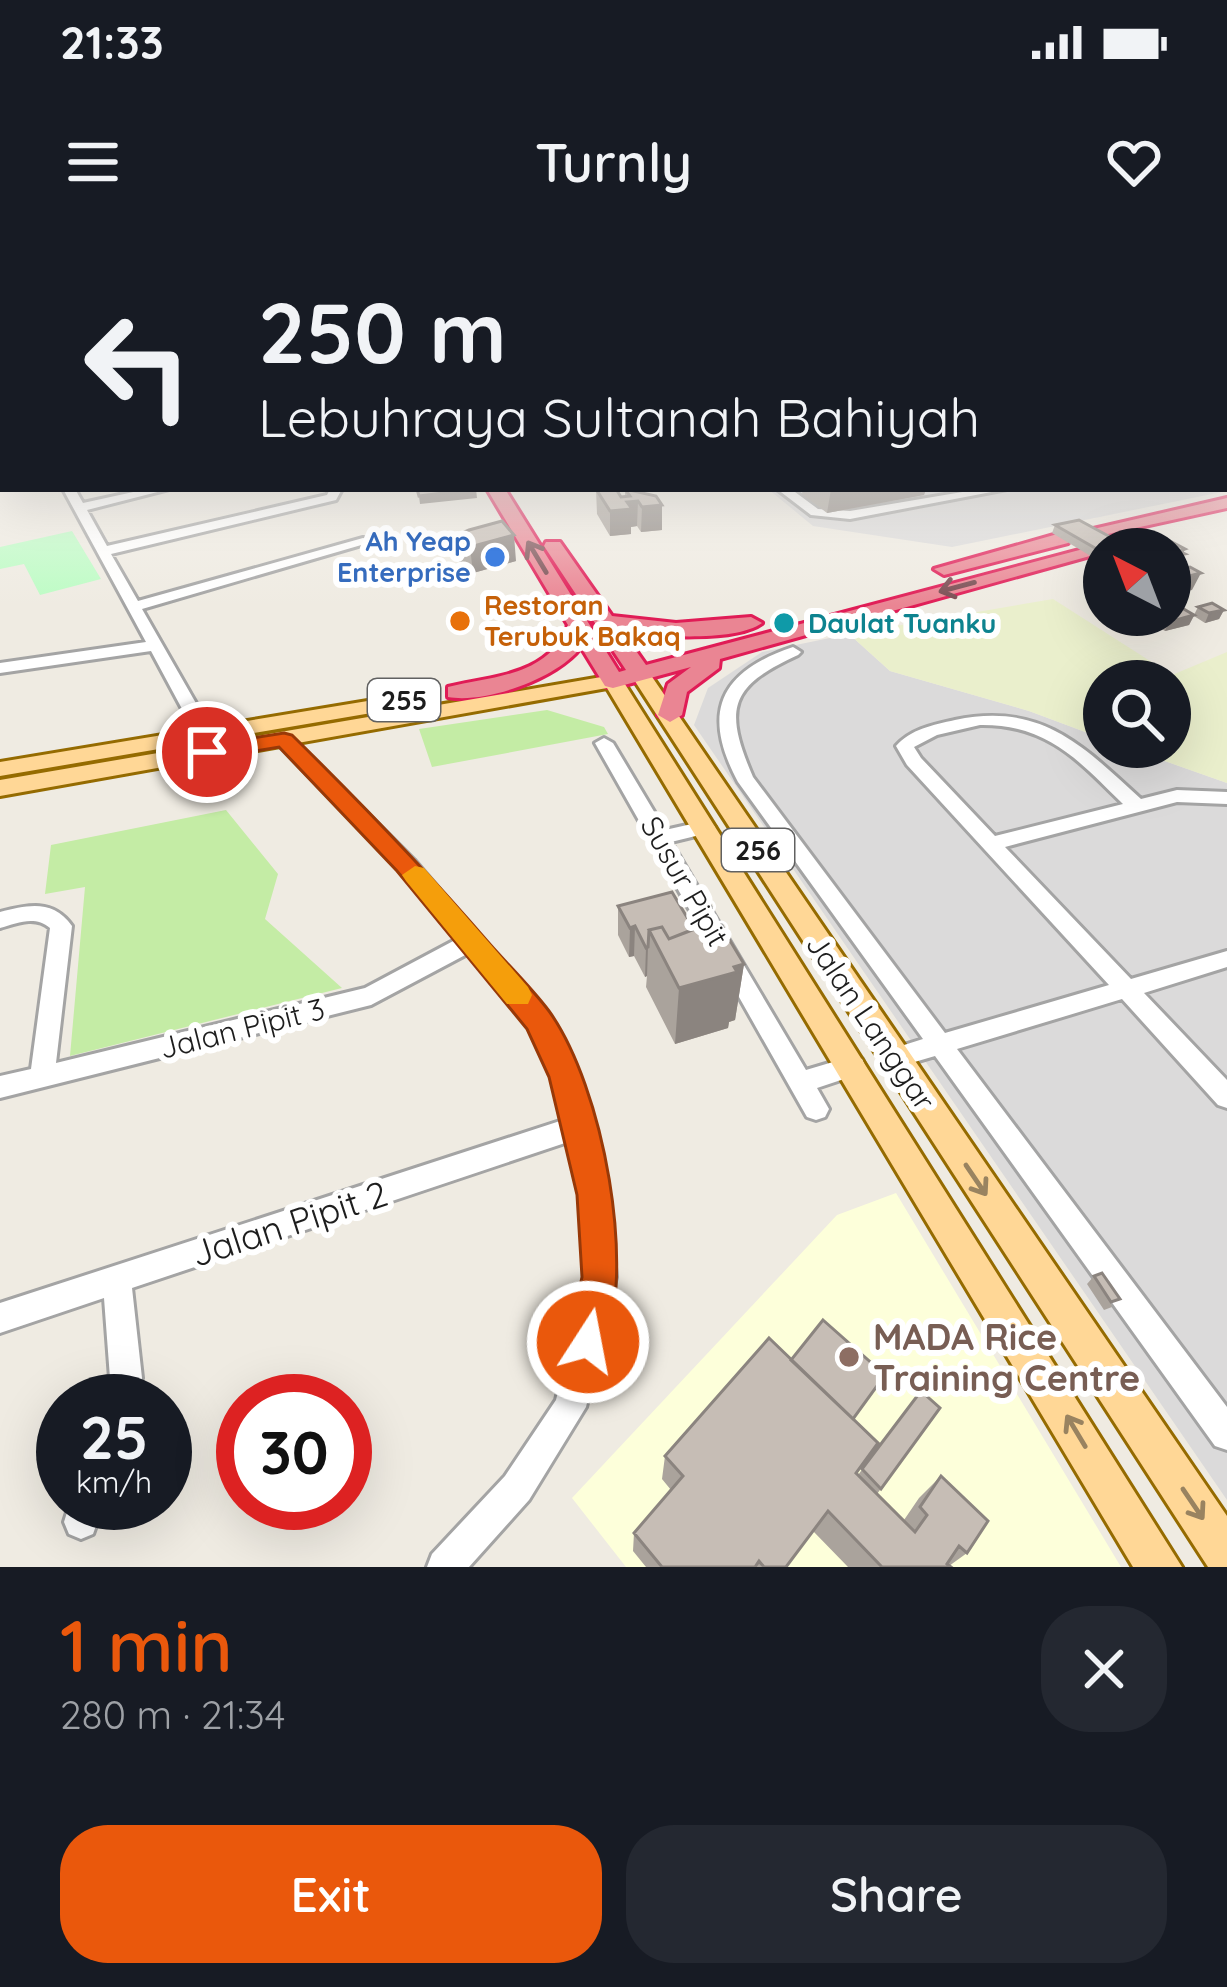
<!DOCTYPE html>
<meta charset="utf-8">
<style>
:root{--surface:#171b24;--page:#242831;--text:#f1f3f6;--muted:#9ea1a6;--accent:#ea580c}
body{margin:0;font-family:Quicksand,sans-serif;background:var(--page);color:var(--text);height:100vh;display:flex;flex-direction:column;font-size:45px;white-space:nowrap}
*{box-sizing:border-box;margin:0}
p{font-size:39px;color:var(--muted)}
.icon{flex:none;width:66px;height:66px;fill:none;stroke:currentColor;stroke-width:2;stroke-linecap:round;stroke-linejoin:round}
.map{position:relative;height:1327px;overflow:hidden}
.side{display:flex;flex-direction:column;background:var(--surface);flex:1}
.side>*{flex:none}
.hud{position:absolute;left:0px;top:0px;width:1227px;height:252px;box-shadow:0 12px 48px #0002;background:#171b24;color:var(--text);overflow:hidden}
.needle{width:78px;rotate:318deg}
.tools{position:absolute;left:1083px;top:288px;display:grid;gap:24px}
.tools a{display:grid;place-items:center;width:108px;height:108px;border-radius:50%;background:var(--surface);box-shadow:0 12px 48px #0002;font-size:60px}
.speed{position:absolute;left:36px;top:1134px;display:flex;gap:24px;font-size:60px;font-weight:700;text-align:center}
.speed>*{display:grid;place-content:center;width:156px;height:156px;border-radius:50%;background:var(--surface);box-shadow:0 12px 48px #0002;line-height:1}
.speed small{font-size:30px;font-weight:400}
.speed .limit{border:18px solid #d22;background:#fff;color:#111}
.pin{position:absolute;display:grid;place-items:center;width:102px;height:102px;color:#fff;margin:-51px;border:6px solid #fff;border-radius:50%;box-shadow:0 3px 12px #0007}
.me{position:absolute;width:132px;margin:-66px;rotate:11deg;stroke-linejoin:round;filter:drop-shadow(0 0 9px #0008)}
.turn{display:flex;align-items:center;gap:42px;height:252px;padding:0 60px;font-size:54px}
.turn .icon{width:156px;height:156px;stroke-width:2.5}
.turn b{display:block;font-size:84px;line-height:102px}
.round{display:grid;place-items:center;flex:none;width:126px;height:126px;border-radius:48px;background:var(--page)}
.head{display:flex;align-items:center;justify-content:space-between;height:204px;padding:0 60px}
h1{font-size:72px;font-weight:600;line-height:90px;color:var(--accent)}
.button{display:flex;gap:24px;margin-top:auto;padding:24px 60px}
.button a{flex:1;height:138px;border-radius:48px;background:var(--accent);color:#fff;font-size:48px;font-weight:600;line-height:138px;text-align:center}
.button a+a{background:var(--page);color:var(--text)}
.status{display:flex;justify-content:space-between;align-items:center;height:84px;padding:0 60px;background:var(--surface);direction:ltr}
.status svg{height:33px;fill:currentColor}
header{display:flex;justify-content:space-between;align-items:center;height:156px;padding:0 60px;background:var(--surface);font-size:54px;font-weight:600}
.map>svg:first-child{display:block}
.residential{fill:#dbdada}
.education{fill:#fdffda}
.farmland{fill:#eaefcc}
.grass{fill:#c4eca5}
.park{fill:#bcfcc4}
.lines{fill:none;stroke-linecap:round;stroke-linejoin:round}
.minor-casing{stroke:#a4a4a4;stroke-width:6}
.major-casing{stroke:#956b00;stroke-width:6}
.highway-casing{stroke:#e01c56;stroke-width:6}
.minor{fill:#fff;fill-rule:evenodd}
.major{fill:#ffd796;fill-rule:evenodd}
.highway{fill:#ea8593;fill-rule:evenodd}
.wall{fill:#aaa39c}
.shaded-wall{fill:#8b847f}
.building{fill:#c6bdb5;stroke:#8b847f;stroke-width:3}
.oneway{stroke:#794c52}
.oneway2{stroke:#998360}
.route{fill:#ea580c;stroke:#983908;stroke-width:3}
.slow{fill:#f59e0b}
.shop-dot{fill:#3f7fe0;stroke:#fff;stroke-width:4.5}
.food-dot{fill:#e8710a;stroke:#fff;stroke-width:4.5}
.culture-dot{fill:#0f9aa8;stroke:#fff;stroke-width:4.5}
.education-dot{fill:#8d6e63;stroke:#fff;stroke-width:4.5}
.labels{text-anchor:middle;dominant-baseline:central;stroke-width:12;stroke-linejoin:round;paint-order:stroke}
.far-shop-label{font-size:27px;font-weight:bold;fill:#366cbe;stroke:#fff;text-anchor:end}
.far-food-label{font-size:27px;font-weight:bold;fill:#c56008;stroke:#fff;text-anchor:start}
.far-culture-label{font-size:27px;font-weight:bold;fill:#0d838f;stroke:#fff;text-anchor:start}
.shield{fill:#fff;stroke:#616161;stroke-width:3}
.shield-label{font-size:27px;font-weight:bold;fill:#1d1d1d}
.street-label{font-size:30px;fill:#1d1d1d;stroke:#fff}
.near-street-label{font-size:36px;fill:#1d1d1d;stroke:#fff}
.near-education-label{font-size:36px;font-weight:bold;fill:#785e54;stroke:#fff;text-anchor:start}
</style>
<div class="status"><b>21:33</b><svg viewBox="0 0 49 12"><path d="M0 12V9h3v3zM5 12V6h3v6zM10 12V3h3v9zM15 12V0h3v12zM26 1h20v11H26zM47 4h2v5h-2z"/></svg></div>
<header><svg class="icon" aria-label="menu" viewBox="0 0 24 24"><path d="M4 6h16M4 12h16M4 18h16"/></svg>Turnly<svg class="icon" aria-label="heart" viewBox="0 0 24 24"><path d="M12 20l-8-8c-3-5 5-10 8-4 3-6 11-1 8 4z"/></svg></header>
<div class="map">
<svg width="1227" height="1327" viewBox="0 0 1227 1327">
<rect width="100%" height="100%" fill="#efebe2"/>
<path class="residential" d="M1224 191 1227 251 952 307 813 286 768 249H1224Z
M849 394 890 431 1029 471 1104 499V507H1125L1227 543V1260L694 485 708 448 762 412Z"/>
<path class="education" d="M896 953 1121 1327H626L572 1258 837 975Z"/>
<path class="farmland" d="M1053 359 1172 435 1227 412V543L1125 507H1170V441H1104V499L1029 471 890 431 849 394Z"/>
<path class="grass" d="M547 470 604 487 608 494 432 527 419 489Z
M226 570 278 634 265 679 342 748 70 816 85 647 45 654 51 605Z"/>
<path class="park" d="M72 291 101 339 40 355 24 324 0 329V307Z"/>
<g class="lines">
<g class="minor-casing">
<path id="minor" d="M0 187 3 188V195L0 194Z
M63 249H75L83 263 147 249H169L87 270 107 306 327 255 330 249H342L336 260 111 314 138 361 363 298 375 301 142 369 213 493 204 498 195 493 151 411 0 433V423L146 402Z
M777 249H791L818 269 850 271 980 249H1007L850 279 811 275Z
M793 407 801 412 798 415C730 446 723 468 753 537L945 793 1109 745 907 525 896 506C911 489 933 485 955 480 1041 462 1082 505 1141 559L1177 550 1227 552V564L1177 562 1005 607 1131 739 1227 711V727L1144 753 1227 840V868L1218 865 1122 759 957 809 1227 1167V1210L1215 1206 935 816 894 828 885 825 882 818 885 811 923 799 738 542C701 473 719 432 793 407ZM980 485C1047 484 1078 520 1123 564L995 596 921 518 914 507 937 495Z
M284 495 290 496 414 620 548 775 577 837 608 955 616 1037 586 1167 529 1260 469 1327H427L432 1314 505 1236 556 1160 586 1037 580 955 568 902 132 1048 142 1138 135 1161H103L110 1138 104 1058 0 1093V1063L563 880 553 837 531 788 469 713 371 765 0 858V836L31 829 50 688C35 675 17 683 0 688V672C28 665 53 659 72 686L56 823 365 748 457 699 400 630 278 504V496Z
M604 498 613 503 665 590 705 581 715 587 712 592 671 602 806 830 853 816 862 819 865 826 862 833 817 848 829 869 825 877 816 880 807 877 595 503Z
M70 1263H104L93 1294 81 1299 69 1294 64 1282Z"/>
</g>
<g class="major-casing">
<path id="major" d="M641 429 648 431 1227 1276V1327H1208L631 435Z
M613 435 623 441 1182 1327H1133L607 448 0 556V540Z
M422 452 433 458 430 463 0 536V522Z"/>
</g>
<g class="highway-casing">
<path id="highway" d="M487 249H505L619 432 626 430 544 306 546 302H560L612 376 676 383 751 377 762 383C736 402 655 397 622 391L646 425 1087 308 1097 314 720 419 719 428 687 452 682 475 670 482 658 475 668 444 691 427 613 448 605 446 581 407C558 438 486 464 448 457V447C494 436 549 436 568 385Z
M1227 258V268L1085 299 1076 293Z
M1061 293 1070 299 1068 303 944 335 934 329Z"/>
</g>
<use href="#minor" class="minor"/>
<use href="#major" class="major"/>
<use href="#highway" class="highway"/>
</g>
<path class="wall" d="M1224 180H1227V238H1224Z
M596 249 621 257 625 256V249L656 256 662 290 641 292 637 286 631 287V294L610 296 597 274Z
M803 249H926L924 255 827 273 802 254Z
M1055 285 1127 306 1126 309H1104V319L1099 321 1052 293Z
M455 296 516 321 473 333 459 322Z
M1104 330V348L1098 346Z
M1198 367 1224 370 1219 379 1205 383 1194 376 1189 385 1165 391 1153 384 1157 375H1194Z
M618 666 694 690 719 702 744 724 735 780 729 782 728 788 675 804 646 747 647 736 645 737 634 716 629 717 618 695Z
M1102 1033 1112 1067 1104 1070 1087 1044 1094 1036Z
M791 1120 885 1135 853 1180 856 1233 858 1235 921 1151 940 1168 877 1254 904 1280 919 1258 941 1236 967 1313 949 1326 951 1327H848L813 1291 786 1327H646L633 1311 634 1293 671 1250 662 1239 665 1216Z"/>
<path class="shaded-wall" d="M1227 211V238H1224V218Z
M476 249 477 258 420 264 419 256Z
M831 249H926L924 255 827 273Z
M638 261 637 286 631 287V294L610 296V271L627 262Z
M662 265V290L641 292 642 267Z
M514 295 516 321 473 333 470 307Z
M1185 309 1173 340 1201 333 1192 350 1170 356V317L1179 311Z
M1224 370 1219 379 1205 383 1209 373Z
M1194 375 1189 385 1165 391 1169 382Z
M635 686 634 716 629 717 630 688Z
M648 707 647 736 645 737 646 708Z
M744 724 735 780 729 782 728 788 675 804 679 748Z"/>
<path class="building" d="M417 249H476L419 256Z
M596 249H616L621 257 630 256 625 249 656 256 662 265 642 267 638 261 627 262 632 269 610 271Z
M1079 280 1127 306 1104 309 1102 312 1055 285Z
M502 281 514 295 470 307 455 296 469 290Z
M1172 302 1185 309 1179 311 1185 314 1170 317V309H1136Z
M1190 327 1201 333 1170 341V332Z
M1212 363 1224 370 1209 373 1198 367Z
M1182 368 1194 375 1169 382 1158 375H1170V372Z
M672 652 694 689 669 699 662 687 649 690 648 707 646 708 635 686 630 688 618 666Z
M708 684 719 702 729 699 744 724 734 727 737 732 679 748 649 690 662 687 669 699Z
M1102 1033 1120 1059 1111 1062 1094 1036Z
M823 1080 885 1135 853 1179 791 1120Z
M769 1098 878 1203 856 1233 915 1292 927 1275 920 1267 941 1236 988 1281 967 1313 959 1306 947 1324 951 1327H882L828 1271 786 1327H764L759 1321 755 1327H662L634 1293 683 1236 665 1216Z
M921 1151 940 1168 881 1249 862 1229Z"/>
<defs><path id="oneway-shaft" d="M-6 0H5M1.5-3L5.5 0L1.5 3" fill="none" stroke-width="1.6" stroke-linecap="round" stroke-linejoin="round" transform="scale(3)"/></defs>
<g class="oneway">
<use href="#oneway-shaft" transform="translate(537 317) rotate(-121)"/>
<use href="#oneway-shaft" transform="translate(957 347) rotate(165)"/>
</g>
<g class="oneway2">
<use href="#oneway-shaft" transform="translate(976 940) rotate(56)"/>
<use href="#oneway-shaft" transform="translate(1076 1191) rotate(-121)"/>
<use href="#oneway-shaft" transform="translate(1193 1264) rotate(56)"/>
</g>
<linearGradient id="sky" x2="0" y2="1"><stop stop-color="#8bbee4"/><stop offset="0.49" stop-color="#f8f6f2"/><stop offset="1" stop-color="#f8f6f2" stop-opacity="0"/></linearGradient>
<rect width="1227" height="366" fill="url(#sky)"/>
<path class="route" d="M284 493 292 495C360 562 426 630 488 702 508 725 531 747 549 771 603 846 638 1030 602 1116L588 1121 574 1116 568 1102 582 1037 577 955 549 837 527 789 397 631 279 507 207 519 196 512 207 505Z"/>
<path class="slow" d="M415 626 424 628 528 747 532 755 528 764H507L406 641 402 635Z"/>
<circle class="shop-dot" cx="495" cy="317" r="12"/>
<circle class="food-dot" cx="460" cy="381" r="12"/>
<circle class="culture-dot" cx="784" cy="383" r="12"/>
<circle class="education-dot" cx="849" cy="1117" r="12"/>
<g class="labels">
<g class="far-shop-label">
<text x="471" y="301">Ah Yeap<tspan x="471" dy="31">Enterprise</tspan></text>
</g>
<g class="far-food-label">
<text x="484" y="365">Restoran<tspan x="484" dy="31">Terubuk Bakaq</tspan></text>
</g>
<g class="far-culture-label">
<text x="808" y="383">Daulat Tuanku</text>
</g>
<g class="shield">
<rect x="368" y="439" width="72" height="42" rx="9"/>
<rect x="722" y="589" width="72" height="42" rx="9"/>
</g>
<g class="shield-label">
<text x="404" y="460">255</text>
<text x="758" y="610">256</text>
</g>
<g class="street-label">
<text transform="translate(685 641) rotate(60)">Susur Pipit</text>
<text transform="translate(871 782) rotate(56)">Jalan Langgar</text>
<text transform="translate(242 788) rotate(-14)">Jalan Pipit 3</text>
</g>
<g class="near-street-label">
<text transform="translate(289 983) rotate(-18)">Jalan Pipit 2</text>
</g>
<g class="near-education-label">
<text x="873" y="1096">MADA Rice<tspan x="873" dy="41">Training Centre</tspan></text>
</g>
</g>
</svg>
<div class="tools">
<a><svg class="needle" viewBox="-14 -14 28 28"><path d="M0-13l5 13h-10z" fill="#e53935"/><path d="M0 13l5-13h-10z" fill="#9ea1a6"/></svg></a>
<a><svg class="icon" aria-label="search" viewBox="0 0 24 24"><circle cx="10" cy="10" r="6"/><path d="M15 15l6 6"/></svg></a>
</div>
<div class="speed"><div>25<small>km/h</small></div><div class="limit">30</div></div>
<div class="pin" style="left:207px;top:512px;background:#d93025"><svg class="icon" aria-label="arrive" viewBox="0 0 24 24"><path d="M6 21V4h12l-3 4 3 4H6"/></svg></div>
<svg class="me" style="left:588px;top:1102px" viewBox="-20 -20 40 40"><circle r="17" fill="#ea580c" stroke="#fff" stroke-width="3"/><path d="M0-11L8 9 0 5-8 9z" fill="#fff"/></svg>
<div class="hud">
<div class="turn"><svg class="icon" aria-label="left" viewBox="0 0 24 24"><path d="M17 20v-9H6M10 6l-5 5 5 5"/></svg><div><b>250 m</b>Lebuhraya Sultanah Bahiyah</div></div>
</div>
</div>
<section class="side">
<div class="head"><div><h1>1 min</h1><p>280 m · 21:34</p></div><a class="round"><svg class="icon" aria-label="close" viewBox="0 0 24 24"><path d="M6 6l12 12M18 6L6 18"/></svg></a></div>
<div class="button"><a>Exit</a><a>Share</a></div>
</section>
